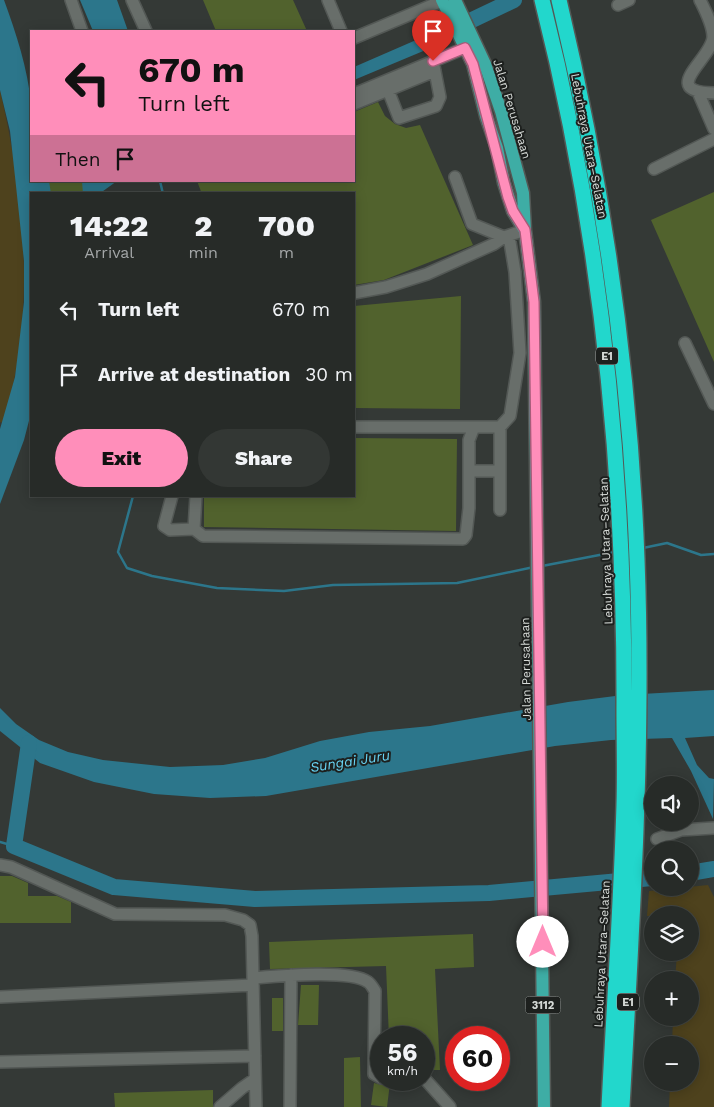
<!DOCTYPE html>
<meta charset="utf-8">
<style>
:root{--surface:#272b28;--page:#333734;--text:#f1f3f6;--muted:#a4a7a8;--line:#434745;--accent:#ff8eba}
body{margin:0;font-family:"Work Sans",sans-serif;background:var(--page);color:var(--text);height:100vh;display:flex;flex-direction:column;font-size:19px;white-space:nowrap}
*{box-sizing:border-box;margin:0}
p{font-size:16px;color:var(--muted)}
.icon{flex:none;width:28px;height:28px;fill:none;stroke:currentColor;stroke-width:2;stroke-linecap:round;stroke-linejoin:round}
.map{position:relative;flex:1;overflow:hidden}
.drawer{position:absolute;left:30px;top:192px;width:325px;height:305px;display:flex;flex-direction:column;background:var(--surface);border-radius:0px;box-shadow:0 2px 12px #0003,0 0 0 1px var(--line)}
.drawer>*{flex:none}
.banner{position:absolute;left:30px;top:30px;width:325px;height:152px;border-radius:0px;box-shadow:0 2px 12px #0003,0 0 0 1px var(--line);background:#ff8eba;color:#111;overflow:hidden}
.tools{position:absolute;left:644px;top:776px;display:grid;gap:10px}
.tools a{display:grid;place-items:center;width:55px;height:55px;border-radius:50%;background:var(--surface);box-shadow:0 2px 12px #0003,0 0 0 1px var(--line);font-size:25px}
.speed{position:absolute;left:370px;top:1026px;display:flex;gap:10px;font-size:25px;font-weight:700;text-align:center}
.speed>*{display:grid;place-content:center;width:65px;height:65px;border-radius:50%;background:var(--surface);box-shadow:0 2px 12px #0003,0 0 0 1px var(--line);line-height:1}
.speed small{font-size:12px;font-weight:400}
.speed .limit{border:8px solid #d22;background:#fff;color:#111}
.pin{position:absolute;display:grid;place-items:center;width:42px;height:42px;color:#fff;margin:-51px -21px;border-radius:50% 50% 50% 0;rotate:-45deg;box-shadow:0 0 5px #0007}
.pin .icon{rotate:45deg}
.me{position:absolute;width:55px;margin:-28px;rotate:0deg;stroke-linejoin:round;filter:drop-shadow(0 0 4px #0008)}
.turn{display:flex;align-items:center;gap:18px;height:105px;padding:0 25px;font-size:22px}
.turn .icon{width:65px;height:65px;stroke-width:2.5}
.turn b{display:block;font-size:35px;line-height:42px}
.then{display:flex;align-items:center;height:48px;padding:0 25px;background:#0003;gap:10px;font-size:19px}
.eta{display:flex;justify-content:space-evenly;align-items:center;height:85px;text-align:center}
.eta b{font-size:30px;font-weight:800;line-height:35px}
.cta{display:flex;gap:10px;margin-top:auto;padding:10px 25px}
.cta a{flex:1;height:58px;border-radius:30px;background:var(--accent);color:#111;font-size:20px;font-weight:800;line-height:58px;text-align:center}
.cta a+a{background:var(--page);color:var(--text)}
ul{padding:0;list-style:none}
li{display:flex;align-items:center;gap:15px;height:65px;padding:0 25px}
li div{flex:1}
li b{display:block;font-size:19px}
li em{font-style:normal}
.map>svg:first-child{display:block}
.green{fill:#4e421d}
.water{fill:#2c768b}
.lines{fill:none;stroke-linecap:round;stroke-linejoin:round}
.stream{stroke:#2c768b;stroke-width:2.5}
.river{stroke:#2c768b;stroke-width:16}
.building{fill:#51622d}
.minor-casing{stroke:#535855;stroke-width:14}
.major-casing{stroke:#535855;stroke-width:15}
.highway-casing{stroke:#535855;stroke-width:18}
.minor{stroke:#686e6a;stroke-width:11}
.major{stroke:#3eada5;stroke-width:12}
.highway{stroke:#22d7cc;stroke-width:15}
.route-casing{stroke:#a65c79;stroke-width:12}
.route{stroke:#ff8eba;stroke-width:9}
.labels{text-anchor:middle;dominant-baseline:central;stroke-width:4;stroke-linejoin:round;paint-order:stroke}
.shield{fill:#1d201e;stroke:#9ea2a0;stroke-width:1}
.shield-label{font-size:11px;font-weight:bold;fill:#d6dad7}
.street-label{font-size:12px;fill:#d6dad7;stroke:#1d201e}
.water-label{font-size:14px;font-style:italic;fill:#68d4f4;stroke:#1d201e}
</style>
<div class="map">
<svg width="714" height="1107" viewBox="0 0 714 1107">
<rect width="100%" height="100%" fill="#343936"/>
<path class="green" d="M0 90C25 198 37 316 3 423L0 422Z
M708 885 714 897V1107H669L670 1083 690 1082V1045H672L673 1018H690V980H675L677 953 690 952V915L647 916 649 891Z"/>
<path class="water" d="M0 0H4C16 33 28 69 31 104 33 129 31 156 31 181H117L99 194H31V413L24 440 0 504V429L15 377 24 302V261L16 186 10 131 0 90Z
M80 0H117L128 31H93Z
M446 27 452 39 354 80V67Z
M714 690V736L685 738 697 765 709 778 714 779 713 819 691 771 672 738 611 740 555 746 266 796 210 798 154 794 94 782 40 763 0 731V708L16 724 39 740 68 752 103 760 170 767 223 765 265 758 320 741 369 732 430 726 568 702 623 695Z"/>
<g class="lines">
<path class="stream" d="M160 181 163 194
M133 496 118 552 127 568 152 576 217 588 284 591 333 585 457 583 534 567
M643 548 667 543 701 555 714 554
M542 566 615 552
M0 842 14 846"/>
<path class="river" d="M428 41 514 0
M29 743 14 846 114 887 255 899 489 893 652 878
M690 873 714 869"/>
</g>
<path class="building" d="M203 0H293L307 31H216Z
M378 102 385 116 395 124 406 128 420 125 473 245 384 280 354 285V194H202L197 181H354V112Z
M49 181H82L83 194H51Z
M714 192V362L651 220Z
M461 296 460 409 354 408V306Z
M354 438 457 439 456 531 204 527V496H354Z
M0 876H12L28 883V896H57L71 902V923H0Z
M473 934 474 967 435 969 440 1070H424V1038H389L386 966 270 969 269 942Z
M301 985H319L318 1025H298Z
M272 998H283V1031H272Z
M360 1057 361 1107H344V1058Z
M387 1082 390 1083 387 1107 371 1105 374 1083 382 1085Z
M213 1090V1107H115L114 1093Z"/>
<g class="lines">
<g class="minor-casing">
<path id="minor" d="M71 0 82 31
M132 0 146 31
M328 0 341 31
M700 0C705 10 713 25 713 37 712 59 657 92 714 93
M618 5 629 0
M354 38 442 1
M388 90 399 118 436 106 440 97 433 61
M698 92 714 129
M354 94 465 48
M354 104 435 71
M654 169 714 139
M455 177 472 224 504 237
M354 293 386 287 427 274 494 244 504 237 525 230
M685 343 714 404
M354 427H474
M500 427V510
M469 471H500
M172 496 164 526 170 530 194 529
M196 496 194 529 203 536 463 539 466 535 469 508V440L474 427H500L510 416 520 353 515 272 509 236
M657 839 681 830 714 828
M0 865 11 867 115 914 225 915 243 920 250 925 252 936 256 1107
M253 978C277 976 350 969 368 982 371 984 373 988 375 991L374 1074 381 1078
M0 997 253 985
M0 1062 255 1056
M424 1078 450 1107
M220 1107 242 1088 255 1079
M290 1107 291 975"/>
</g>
<g class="major-casing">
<path id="major" d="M442 0 473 64 486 116 497 148 504 183 513 211 524 229
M455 0 485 64 501 111 523 193 525 230 534 302 544 1107"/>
</g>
<g class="highway-casing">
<path id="highway" d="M542 0C601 233 625 470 624 710 624 742 625 773 624 805 621 906 614 1006 609 1107
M559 0C603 184 630 370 637 559 644 742 632 925 622 1107"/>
</g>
<use href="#minor" class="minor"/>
<use href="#major" class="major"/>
<use href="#highway" class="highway"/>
</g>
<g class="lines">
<g class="route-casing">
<path id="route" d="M433 61 465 48 473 64 508 197 513 211 525 230 534 302 543 942"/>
</g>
<use href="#route" class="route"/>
</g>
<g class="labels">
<g class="shield">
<rect x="596" y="347.5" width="22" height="17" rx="4"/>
<rect x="617" y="993.5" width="22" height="17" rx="4"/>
<rect x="525.5" y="996.5" width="35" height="17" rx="4"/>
</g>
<g class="shield-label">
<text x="607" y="356">E1</text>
<text x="628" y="1002">E1</text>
<text x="543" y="1005">3112</text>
</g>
<g class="street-label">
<text transform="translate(512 109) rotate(73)">Jalan Perusahaan</text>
<text transform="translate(589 146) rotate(79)">Lebuhraya Utara–Selatan</text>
<text transform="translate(606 551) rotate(-92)">Lebuhraya Utara–Selatan</text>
<text transform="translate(526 669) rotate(-91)">Jalan Perusahaan</text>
<text transform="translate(602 954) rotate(-87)">Lebuhraya Utara–Selatan</text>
</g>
<g class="water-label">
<text transform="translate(350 761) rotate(-9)">Sungai Juru</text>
</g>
</g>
</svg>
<div class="tools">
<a><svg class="icon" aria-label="sound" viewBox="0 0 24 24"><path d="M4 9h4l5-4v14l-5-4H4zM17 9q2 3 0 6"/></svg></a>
<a><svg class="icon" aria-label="search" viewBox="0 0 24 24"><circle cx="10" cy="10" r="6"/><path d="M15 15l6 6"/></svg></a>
<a><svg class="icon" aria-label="layers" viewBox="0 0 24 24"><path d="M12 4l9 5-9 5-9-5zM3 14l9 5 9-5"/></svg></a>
<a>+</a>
<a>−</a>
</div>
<div class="speed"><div>56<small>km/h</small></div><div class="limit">60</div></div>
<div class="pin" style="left:433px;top:61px;background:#d93025"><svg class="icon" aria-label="arrive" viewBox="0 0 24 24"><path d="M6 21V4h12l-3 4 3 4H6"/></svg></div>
<svg class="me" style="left:543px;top:942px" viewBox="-20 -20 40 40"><circle r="19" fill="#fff"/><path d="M0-13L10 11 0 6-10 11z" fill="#ff8eba"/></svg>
<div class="banner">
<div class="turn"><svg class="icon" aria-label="left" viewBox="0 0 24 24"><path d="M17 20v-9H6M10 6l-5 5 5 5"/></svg><div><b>670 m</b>Turn left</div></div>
<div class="then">Then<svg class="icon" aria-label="arrive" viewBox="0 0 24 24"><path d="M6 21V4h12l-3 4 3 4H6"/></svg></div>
</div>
<section class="drawer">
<div class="eta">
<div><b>14:22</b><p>Arrival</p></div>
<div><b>2</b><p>min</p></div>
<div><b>700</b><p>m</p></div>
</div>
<ul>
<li><svg class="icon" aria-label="left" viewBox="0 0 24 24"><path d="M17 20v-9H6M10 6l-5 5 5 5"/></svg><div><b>Turn left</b></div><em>670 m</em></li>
<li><svg class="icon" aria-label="arrive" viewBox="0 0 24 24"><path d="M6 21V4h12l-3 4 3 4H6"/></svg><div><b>Arrive at destination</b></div><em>30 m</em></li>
</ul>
<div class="cta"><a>Exit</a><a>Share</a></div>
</section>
</div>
